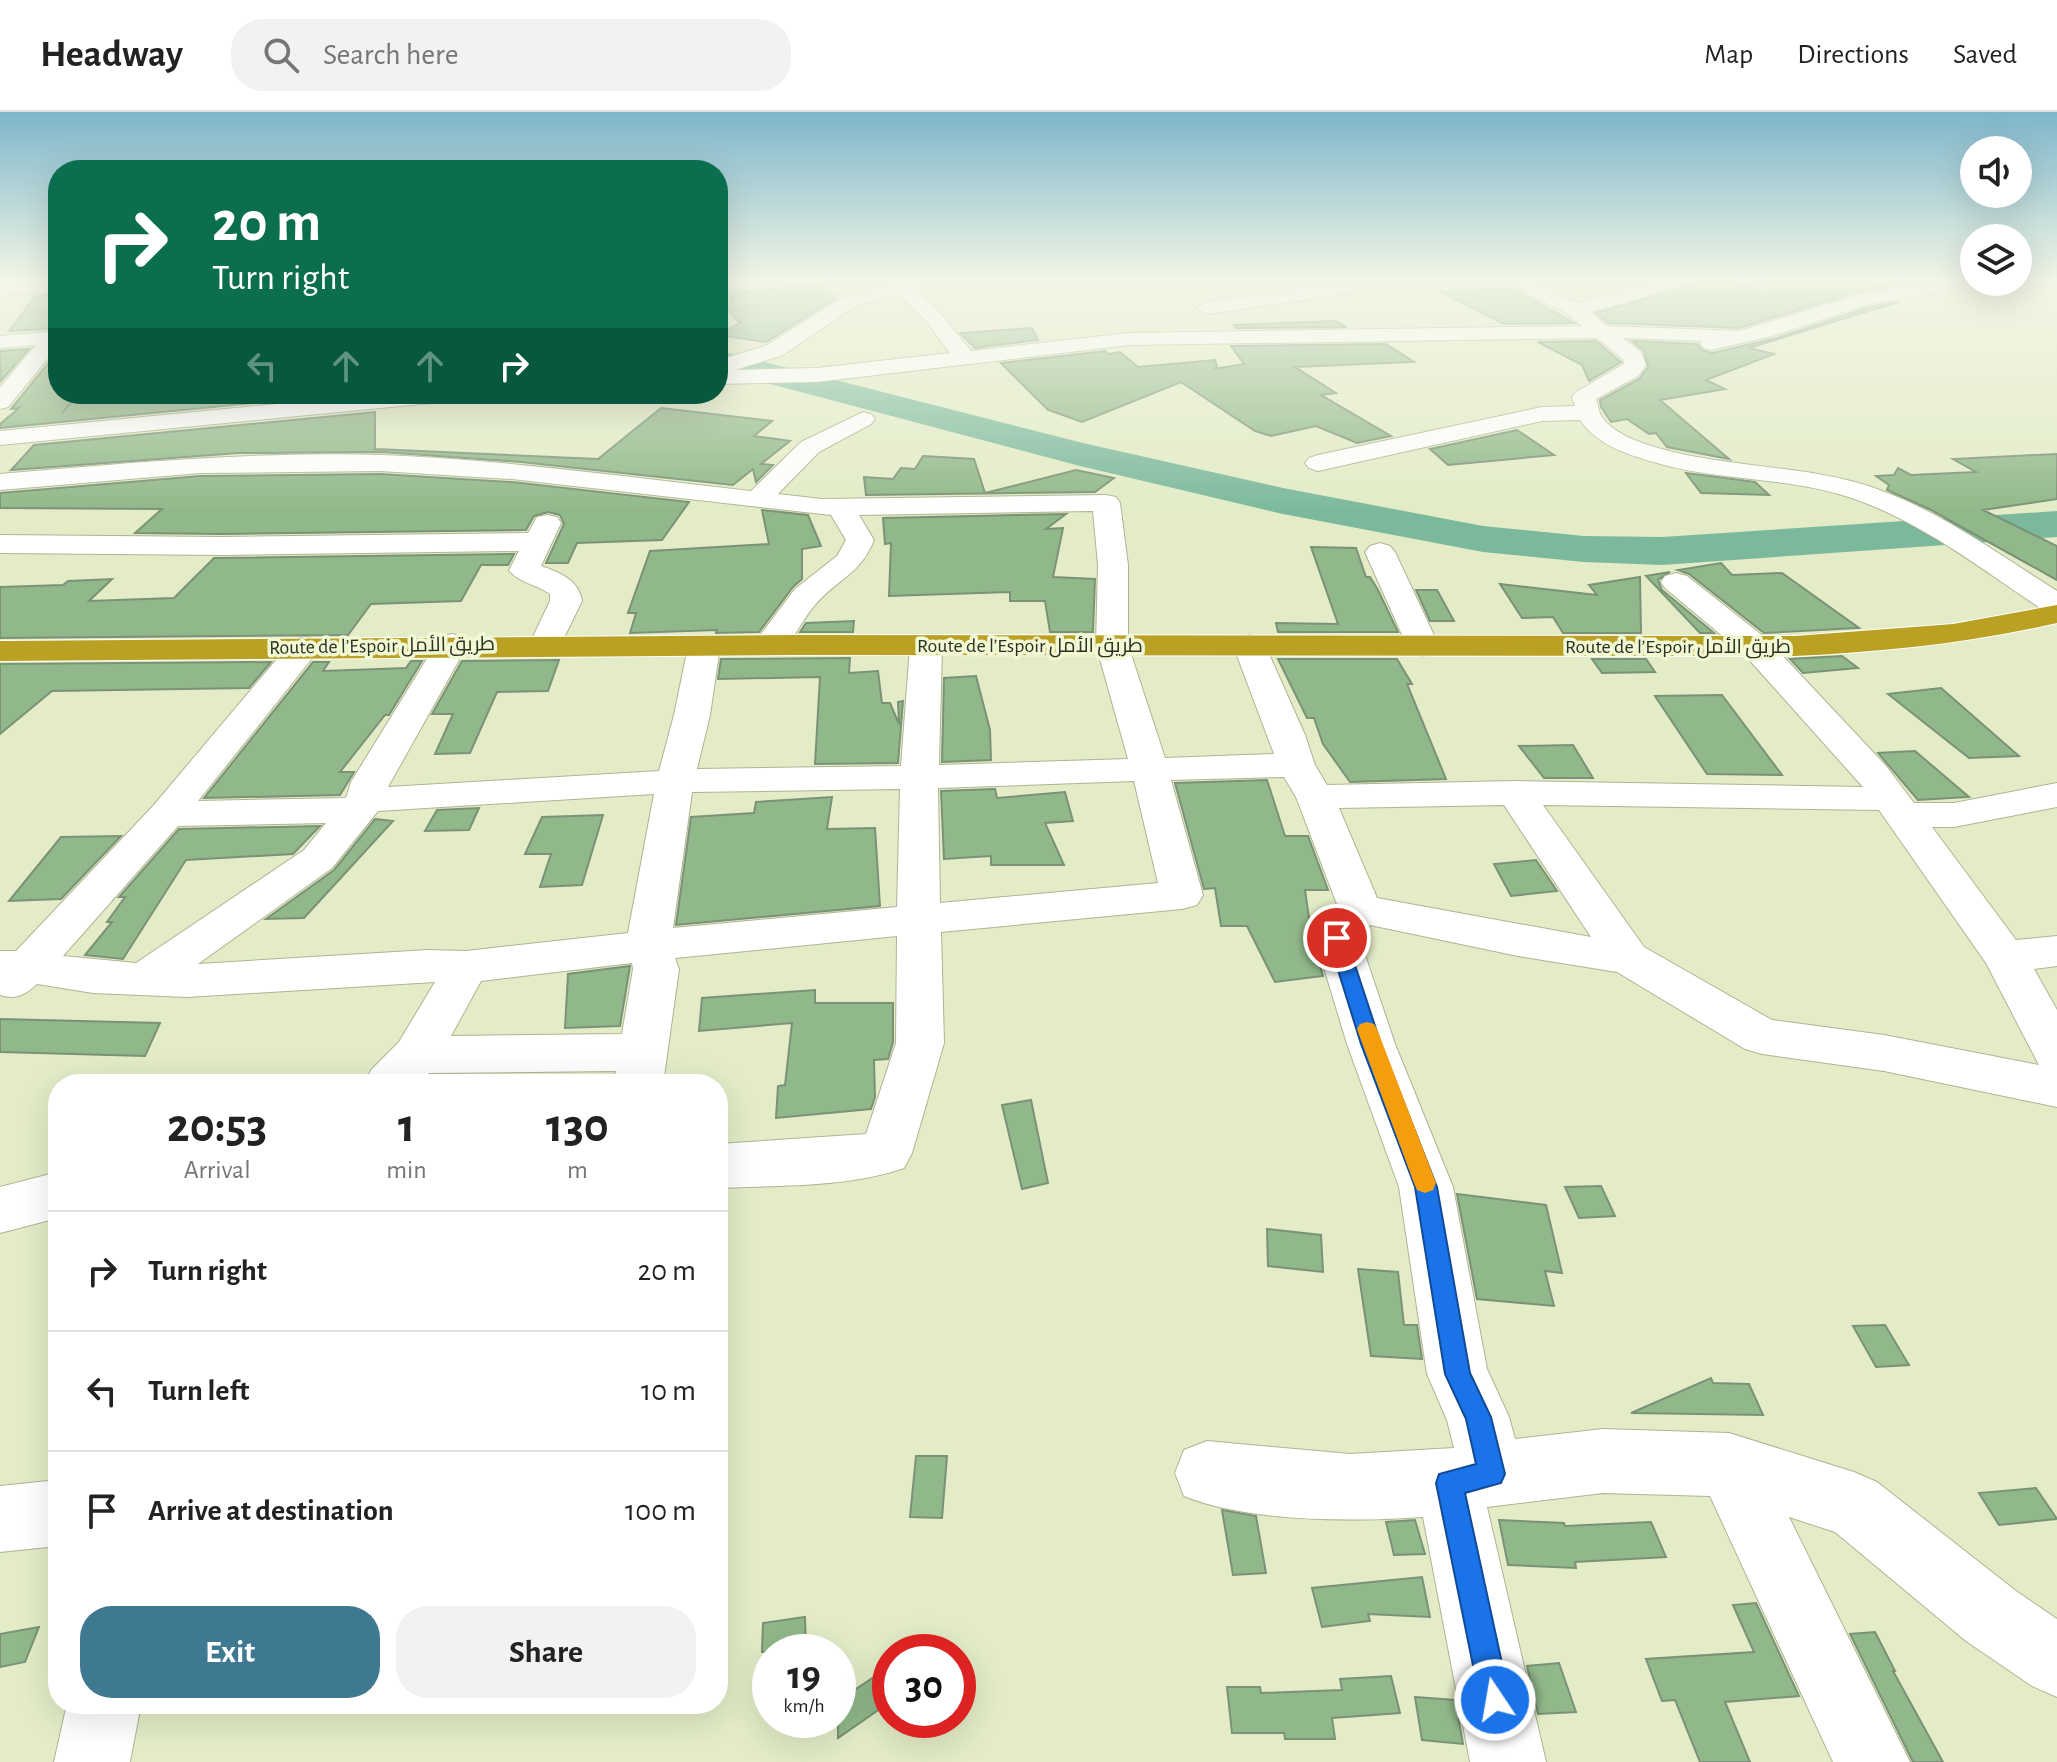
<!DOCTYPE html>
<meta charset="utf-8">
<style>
:root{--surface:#fff;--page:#f2f2f2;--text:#222;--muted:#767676;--line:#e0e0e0;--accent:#3e7891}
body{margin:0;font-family:"Alegreya Sans",Cairo,sans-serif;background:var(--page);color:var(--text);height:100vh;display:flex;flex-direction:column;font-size:30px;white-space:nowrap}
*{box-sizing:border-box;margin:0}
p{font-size:26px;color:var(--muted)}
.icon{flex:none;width:44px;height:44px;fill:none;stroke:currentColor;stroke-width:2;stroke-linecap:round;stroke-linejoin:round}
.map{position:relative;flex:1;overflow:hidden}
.side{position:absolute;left:48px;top:962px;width:680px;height:640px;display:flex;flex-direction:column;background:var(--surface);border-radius:32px;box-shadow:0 8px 32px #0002}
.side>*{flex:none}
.guide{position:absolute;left:48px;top:48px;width:680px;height:244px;border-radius:32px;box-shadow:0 8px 32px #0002;background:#0b6e4f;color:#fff;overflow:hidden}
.fabs{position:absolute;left:1960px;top:24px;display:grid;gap:16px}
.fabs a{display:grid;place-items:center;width:72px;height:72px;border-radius:50%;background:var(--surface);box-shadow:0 8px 32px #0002;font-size:40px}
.speed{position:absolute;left:752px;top:1522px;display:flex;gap:16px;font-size:40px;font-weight:700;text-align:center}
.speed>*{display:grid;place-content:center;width:104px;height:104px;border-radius:50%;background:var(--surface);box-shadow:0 8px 32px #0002;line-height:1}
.speed small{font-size:20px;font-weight:400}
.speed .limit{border:12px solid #d22;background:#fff;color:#111}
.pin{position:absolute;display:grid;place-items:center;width:68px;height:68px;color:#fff;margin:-34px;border:4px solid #fff;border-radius:50%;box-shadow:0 2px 8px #0007}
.me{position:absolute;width:88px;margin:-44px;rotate:348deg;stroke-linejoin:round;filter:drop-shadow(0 0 6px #0008)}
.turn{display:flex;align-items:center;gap:28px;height:168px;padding:0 32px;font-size:36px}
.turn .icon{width:104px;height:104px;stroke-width:2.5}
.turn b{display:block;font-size:56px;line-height:68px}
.lanes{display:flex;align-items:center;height:76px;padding:0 32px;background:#0003;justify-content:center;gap:40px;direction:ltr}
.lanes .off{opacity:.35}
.eta{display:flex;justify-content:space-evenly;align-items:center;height:136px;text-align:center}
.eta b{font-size:48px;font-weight:700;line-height:56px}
.cta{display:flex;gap:16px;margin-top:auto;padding:16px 32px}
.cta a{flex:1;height:92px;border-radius:32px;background:var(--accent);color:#fff;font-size:32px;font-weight:700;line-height:92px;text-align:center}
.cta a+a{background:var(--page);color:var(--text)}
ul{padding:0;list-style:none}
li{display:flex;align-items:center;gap:24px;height:120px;padding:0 32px;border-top:2px solid var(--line)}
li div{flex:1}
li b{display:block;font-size:30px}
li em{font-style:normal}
header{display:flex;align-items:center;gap:48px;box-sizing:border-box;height:112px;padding:0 40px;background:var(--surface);border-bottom:2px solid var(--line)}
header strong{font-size:38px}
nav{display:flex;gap:44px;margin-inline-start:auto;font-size:28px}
.search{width:560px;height:72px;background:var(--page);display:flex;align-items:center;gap:20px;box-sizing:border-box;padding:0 28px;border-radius:32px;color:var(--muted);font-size:30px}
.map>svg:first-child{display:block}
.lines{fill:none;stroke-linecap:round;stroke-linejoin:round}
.river{fill:#7cb99c;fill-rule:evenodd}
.building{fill:#91b88a;stroke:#7b9276;stroke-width:2}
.minor-casing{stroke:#adb592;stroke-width:2}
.highway-casing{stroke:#fff;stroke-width:2}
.minor{fill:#fff;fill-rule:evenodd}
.highway{fill:#bba123;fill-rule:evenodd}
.route{fill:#1a73e8;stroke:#114b97;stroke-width:2}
.slow{fill:#f59e0b}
.labels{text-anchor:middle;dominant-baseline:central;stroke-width:7;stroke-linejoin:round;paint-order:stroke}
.far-street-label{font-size:20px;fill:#2d3123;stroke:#f0f9d4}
</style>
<header>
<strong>Headway</strong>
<div class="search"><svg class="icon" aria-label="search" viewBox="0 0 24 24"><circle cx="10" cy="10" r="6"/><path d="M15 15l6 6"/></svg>Search here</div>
<nav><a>Map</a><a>Directions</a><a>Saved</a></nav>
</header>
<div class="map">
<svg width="2057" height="1650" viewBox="0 0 2057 1650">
<rect width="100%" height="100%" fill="#e3ecc7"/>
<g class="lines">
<path class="river" d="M718 238 1083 331 1283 376 1483 414 1584 424 1662 425 2057 399V425L1662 453 1584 450 1483 440 1283 402 1080 354 718 258Z"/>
</g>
<path class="building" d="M1709 168H1728L1767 182 1769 168H1927L1864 178 1739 216 1608 211 1596 201Z
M820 171 836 186 766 230 718 223 740 211 718 188 734 186 727 182Z
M1512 176 1574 211 1504 212 1439 179Z
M58 182V212L47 217 9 219 36 184Z
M1898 190 1749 236 1774 242 1706 268 1725 277 1660 288 1729 347 1667 335 1656 321 1649 322 1627 307 1611 310 1601 295 1600 288 1639 267 1648 255 1644 239 1632 229 1697 232 1702 238 1712 241 1777 226 1869 195Z
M1335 209 1347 215 1236 216 1234 213Z
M1032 216 1038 228 975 236 960 221Z
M1596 229 1621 250 1589 269 1582 253 1538 230Z
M1386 232 1414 250 1295 255 1336 281 1321 283 1391 324 1357 331 1316 314 1271 324 1255 319 1181 270 1082 310 1048 298 1001 251 1105 239 1109 242 1120 240 1138 255 1215 248 1217 255 1214 257 1244 252 1231 234Z
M29 237 0 270V239Z
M58 239V282H77L62 301 74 288 131 282H316L315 285 0 316V312L19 296 11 297Z
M661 296 772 309 754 324 790 329 761 352 773 353 756 370 753 357 733 373 521 350 382 340 239 341 11 358 34 333 375 300V337L598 347Z
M1517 318 1554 343 1448 353 1430 337Z
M2057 342V387L1983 398 2057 434V468L1929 397 1887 378 1889 373 1876 364 1894 363 1898 356 1911 363 1976 360 1953 347Z
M923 344 974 347 985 381 1076 358 1114 366 1095 380 866 383 864 365 893 367 901 356 915 357Z
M1686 361 1755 370 1769 383 1701 381Z
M380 362 512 370 689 390 662 428 577 431 568 451H546L564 412 560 403 548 400 534 404 526 418 222 422 135 421 162 397 0 396V381L200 364Z
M762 398 808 403 821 434 802 437V467L793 475 759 520 716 521 717 518 630 521 636 501H628L650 439 769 432Z
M1066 402 1046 417 1063 416 1053 465 1095 467 1093 520H1050L1045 489H1010V480L889 484 891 431 885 432 883 406Z
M1311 435 1356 436 1366 465H1370L1378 478 1398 520H1278L1276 511 1338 512Z
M514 442 508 453H481L461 489 371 492 348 523 0 526V475L63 473 68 469 112 467 89 489 174 486 214 446Z
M1721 451 1732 463 1782 461 1859 516 1764 521 1689 462 1678 458Z
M1670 460 1658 468 1662 478 1714 521H1700L1646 464Z
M1640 465 1641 521H1563L1553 505 1522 506 1500 472 1597 483 1589 473Z
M1416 478H1437L1454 509H1430Z
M854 509 853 520H800L806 511Z
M1842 544 1858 556 1803 561 1790 547Z
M850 546 849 561 878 559 882 591H890L899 612 898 590 903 589 898 651 815 652 820 565 718 567 721 547Z
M1278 547H1397L1412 572H1407L1446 667 1350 670 1323 632 1314 606H1307Z
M1592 547H1646L1655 560 1602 561Z
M559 548 548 579 497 580 470 641 435 642 453 602H432L462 549Z
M411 549H422L389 603H385L340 660H354L340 683 204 686 313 550H329L323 559 406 556Z
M271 550 249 576 52 579 0 622V552Z
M976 564 990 618 991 648 942 650 944 566Z
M1941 576 2019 644 1969 646 1888 582Z
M1722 583 1782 663 1707 662 1655 584Z
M1573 633 1593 666H1544L1519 634Z
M1915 639 1969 685 1918 688 1878 641Z
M1267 668 1285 724H1308L1328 778H1305L1312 827 1323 864 1275 870 1247 814H1221L1215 776 1204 777 1175 671Z
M995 677 997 686 1065 680 1073 709 1045 711 1064 753H991V744L944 747 941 679Z
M832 685 827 717 875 716 880 794 676 813 691 705 754 701 756 690Z
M479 696 469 718 425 719 437 698Z
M603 703 582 773 540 775 551 742H525L542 705Z
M375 707 393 709 304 806 266 807 334 758Z
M320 714 293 742 186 748 123 847 85 843 112 810H107L125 785H119L179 717Z
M121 724 61 787 9 789 61 725Z
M1536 748 1557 779 1511 784 1494 752Z
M630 854 620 914 565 916 568 862Z
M815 878V891H893V930L888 947 874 948 875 985 871 997 776 1006 778 974 785 973 792 911 699 919 702 886Z
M0 907 160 911 145 944 0 940Z
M1031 988 1048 1071 1022 1077 1002 993Z
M1601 1074 1615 1104 1579 1106 1565 1075Z
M1457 1082 1546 1093 1562 1161 1545 1159 1554 1194 1477 1187Z
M1267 1117 1321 1123 1323 1160 1268 1154Z
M1358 1157 1398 1160 1404 1213H1417L1422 1247 1371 1244Z
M1885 1213 1909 1253 1876 1255 1853 1214Z
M1711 1266 1713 1271 1749 1272 1763 1303 1631 1301Z
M916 1344H947L942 1406 910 1405Z
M2036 1376 2057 1407 1999 1413 1979 1381Z
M1222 1398 1256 1404 1266 1461 1233 1463Z
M1415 1408 1425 1442 1394 1443 1386 1410Z
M1499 1408 1564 1411 1565 1414 1651 1410 1666 1445 1575 1450 1576 1456 1508 1453Z
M1422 1465 1430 1505 1368 1502 1370 1509 1322 1515 1312 1476Z
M1756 1491 1799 1584 1725 1590 1750 1650H1700L1675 1588 1662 1589 1646 1547 1754 1540 1733 1493Z
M805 1505 806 1540H762L763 1511Z
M39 1515 25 1550 0 1555V1522Z
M1875 1520 1895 1559H1893L1943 1650H1913L1850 1522Z
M1559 1551 1576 1600 1538 1602 1527 1554Z
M1391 1564 1400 1601 1332 1606 1335 1627H1285L1284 1621H1232L1227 1575H1260L1261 1581 1342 1578 1340 1567Z
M874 1565 887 1592 838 1626V1589Z
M1415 1585 1455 1588 1463 1632 1422 1628Z"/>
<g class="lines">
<g class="minor-casing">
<path id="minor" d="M58 168V179L0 184V172Z
M718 168H762L753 174 718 179Z
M935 168 915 177 939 200 971 239 1129 221 1582 214 1568 202 1503 168H1528L1577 191 1662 168H1693L1691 172 1590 200 1607 214 1739 219 1865 181 1949 168 1956 170 1958 174 1956 178 1868 192 1776 223 1711 238 1704 236 1700 232 1703 229 1623 226 1641 240 1646 253 1638 264 1596 287C1598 292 1599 301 1602 305 1631 347 1763 352 1812 361 1836 365 1860 370 1882 379 1945 402 2001 444 2057 479V502L2046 500C1981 457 1915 404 1839 382 1782 366 1722 368 1664 353 1633 344 1599 336 1580 308L1542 309 1318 359 1309 356 1305 351 1309 346 1318 343 1542 295 1575 294 1572 285 1576 280 1624 252 1623 247 1597 226 1129 233 817 270 718 272V258H722L718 254 720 248 767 233 841 186 901 168ZM898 182 925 208 950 241 817 256 735 258 783 243 855 194Z
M1346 171 1356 177 1353 181 1206 202 1196 196 1206 190Z
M58 215V234L8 295 0 297V275L36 233 0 236V224L48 220Z
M380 282H464L460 287 452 289 0 333V319Z
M863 300 871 302 875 307 871 312 819 340 778 382 822 387 1106 383 1116 385 1120 391 1128 453V533L1165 646 1274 642 1233 533 1237 526 1249 523 1261 526 1265 533 1305 623 1315 653 1327 673 1515 669 1863 675 1744 542 1665 476 1661 470 1665 464 1676 461 1687 464 1768 528 1886 654 1914 691H1954L2057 671V695L1954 715H1932L2016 828 2057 824V854L2034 857 2057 898V995L1884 959 1762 942 1745 937 1617 860 1518 844 1370 813 1360 828 1395 932 1453 1075 1487 1257 1509 1305 1515 1327 1603 1317 1729 1321 1854 1360 1877 1370 2016 1479 2057 1507V1585L2032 1574 1966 1529 1835 1420 1789 1405 1910 1650H1833L1710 1384 1603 1381 1487 1395 1546 1650H1470L1423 1405C1354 1410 1247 1410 1184 1384L1175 1361 1184 1338 1207 1329 1350 1342 1454 1336 1447 1308 1427 1262 1399 1075 1347 932 1315 826 1338 795 1296 685 1284 665 1171 668 1203 783 1197 793 1182 797 941 820 944 931 912 1041 904 1056C846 1076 779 1073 718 1076V1032L866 1022 896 931 897 824 675 846 679 857 663 972H613L616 959 429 961 419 972H364L371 958 399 930 435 870 187 885 93 881 37 872C25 883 16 888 0 883V839H16L153 694 293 528 305 525 317 528 321 535 198 689 346 686 351 670 436 532 440 525 452 522 464 525 468 532 388 675 659 659 674 603 688 535 692 528 704 525 716 528 720 535 710 603 697 657 901 654 910 535 914 528 926 525 938 528 942 535 939 653 1128 647 1096 533 1098 453 1093 399 859 403 874 428C861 462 837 467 815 493 803 506 794 528 781 539 774 545 765 543 756 541L752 534 795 477 837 444 846 428 831 403 512 367 380 359 200 361 0 378V362C127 351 255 339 382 343 506 348 628 365 751 379L801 330ZM1134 669 1158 771 940 791 938 676ZM900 677 897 795 673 816 692 680ZM654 682 628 821 466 839 428 838 198 852 332 756 378 699ZM1504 693 1591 825 1377 786 1339 696ZM1543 693 1879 698 1986 851 2039 953 1884 923 1772 908 1644 835ZM326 711 304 738 136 851 63 844 178 714ZM632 851 633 857 622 922 451 924 481 869Z
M547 403 557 405 561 411 541 454C559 460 579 468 582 489L557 540 545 543 533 540 529 533 550 489V482C538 473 517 470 509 458L519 439 222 443 0 441V423L222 425 528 421 537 405Z
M1380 431 1390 434 1395 440 1439 534 1435 541 1423 544 1411 541 1407 534 1365 440 1370 434Z
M58 1060V1106L0 1121V1075Z
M58 1368V1434L0 1440V1374Z
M67 1592H141L130 1650H54Z"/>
</g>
<g class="highway-casing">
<path id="highway" d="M2057 493V511C1970 531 1884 540 1795 544L796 543 0 549V529L796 523 1795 524 1953 512Z"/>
</g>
<use href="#minor" class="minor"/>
<use href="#highway" class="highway"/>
</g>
<linearGradient id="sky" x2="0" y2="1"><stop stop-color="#7db6ca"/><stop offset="0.42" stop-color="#f2f6e6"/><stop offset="1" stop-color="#f2f6e6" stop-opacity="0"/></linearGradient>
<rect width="2057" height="399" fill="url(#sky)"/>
<path class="route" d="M1337 820 1346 826 1381 932 1437 1075 1470 1261 1491 1305 1505 1362 1501 1371 1465 1381 1510 1588 1506 1599 1495 1603 1484 1599 1480 1588 1436 1371 1439 1362 1476 1352 1466 1307 1445 1262 1415 1075 1361 932 1328 826Z"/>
<path class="slow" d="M1367 910 1374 912 1377 917 1436 1071 1433 1078 1425 1081 1417 1078 1414 1071 1357 917 1360 912Z"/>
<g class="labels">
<g class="far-street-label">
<text transform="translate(382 534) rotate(-1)">Route de l’Espoir طريق الأمل</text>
<text x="1030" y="534">Route de l’Espoir طريق الأمل</text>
<text x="1678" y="535">Route de l’Espoir طريق الأمل</text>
</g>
</g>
</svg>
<div class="fabs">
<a><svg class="icon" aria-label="sound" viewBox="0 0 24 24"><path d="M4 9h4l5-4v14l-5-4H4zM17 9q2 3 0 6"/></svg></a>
<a><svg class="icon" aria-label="layers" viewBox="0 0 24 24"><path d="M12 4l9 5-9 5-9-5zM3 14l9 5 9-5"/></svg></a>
</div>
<div class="speed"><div>19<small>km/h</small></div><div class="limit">30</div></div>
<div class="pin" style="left:1337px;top:826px;background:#d93025"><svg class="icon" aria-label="arrive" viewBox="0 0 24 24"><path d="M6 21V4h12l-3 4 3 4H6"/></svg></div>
<svg class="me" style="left:1495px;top:1588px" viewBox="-20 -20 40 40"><circle r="17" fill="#1a73e8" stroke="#fff" stroke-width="3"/><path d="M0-11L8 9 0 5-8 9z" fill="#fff"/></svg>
<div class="guide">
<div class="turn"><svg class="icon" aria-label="right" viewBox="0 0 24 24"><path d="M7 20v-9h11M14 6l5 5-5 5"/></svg><div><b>20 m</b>Turn right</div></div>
<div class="lanes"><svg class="icon off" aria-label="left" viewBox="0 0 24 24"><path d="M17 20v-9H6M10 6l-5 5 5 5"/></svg><svg class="icon off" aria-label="ahead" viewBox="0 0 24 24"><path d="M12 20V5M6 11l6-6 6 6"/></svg><svg class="icon off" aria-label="ahead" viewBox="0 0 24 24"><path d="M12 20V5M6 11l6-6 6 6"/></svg><svg class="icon" aria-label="right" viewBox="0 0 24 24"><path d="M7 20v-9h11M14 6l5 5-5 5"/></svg></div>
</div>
<section class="side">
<div class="eta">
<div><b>20:53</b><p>Arrival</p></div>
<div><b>1</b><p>min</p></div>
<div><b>130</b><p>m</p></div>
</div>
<ul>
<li><svg class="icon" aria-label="right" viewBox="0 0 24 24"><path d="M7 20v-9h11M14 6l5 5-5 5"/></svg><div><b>Turn right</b></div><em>20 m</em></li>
<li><svg class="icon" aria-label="left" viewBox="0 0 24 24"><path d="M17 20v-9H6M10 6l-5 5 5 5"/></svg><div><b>Turn left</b></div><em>10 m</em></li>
<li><svg class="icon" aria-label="arrive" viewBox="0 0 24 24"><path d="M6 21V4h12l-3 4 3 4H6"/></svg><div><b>Arrive at destination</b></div><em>100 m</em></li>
</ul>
<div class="cta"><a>Exit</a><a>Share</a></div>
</section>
</div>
